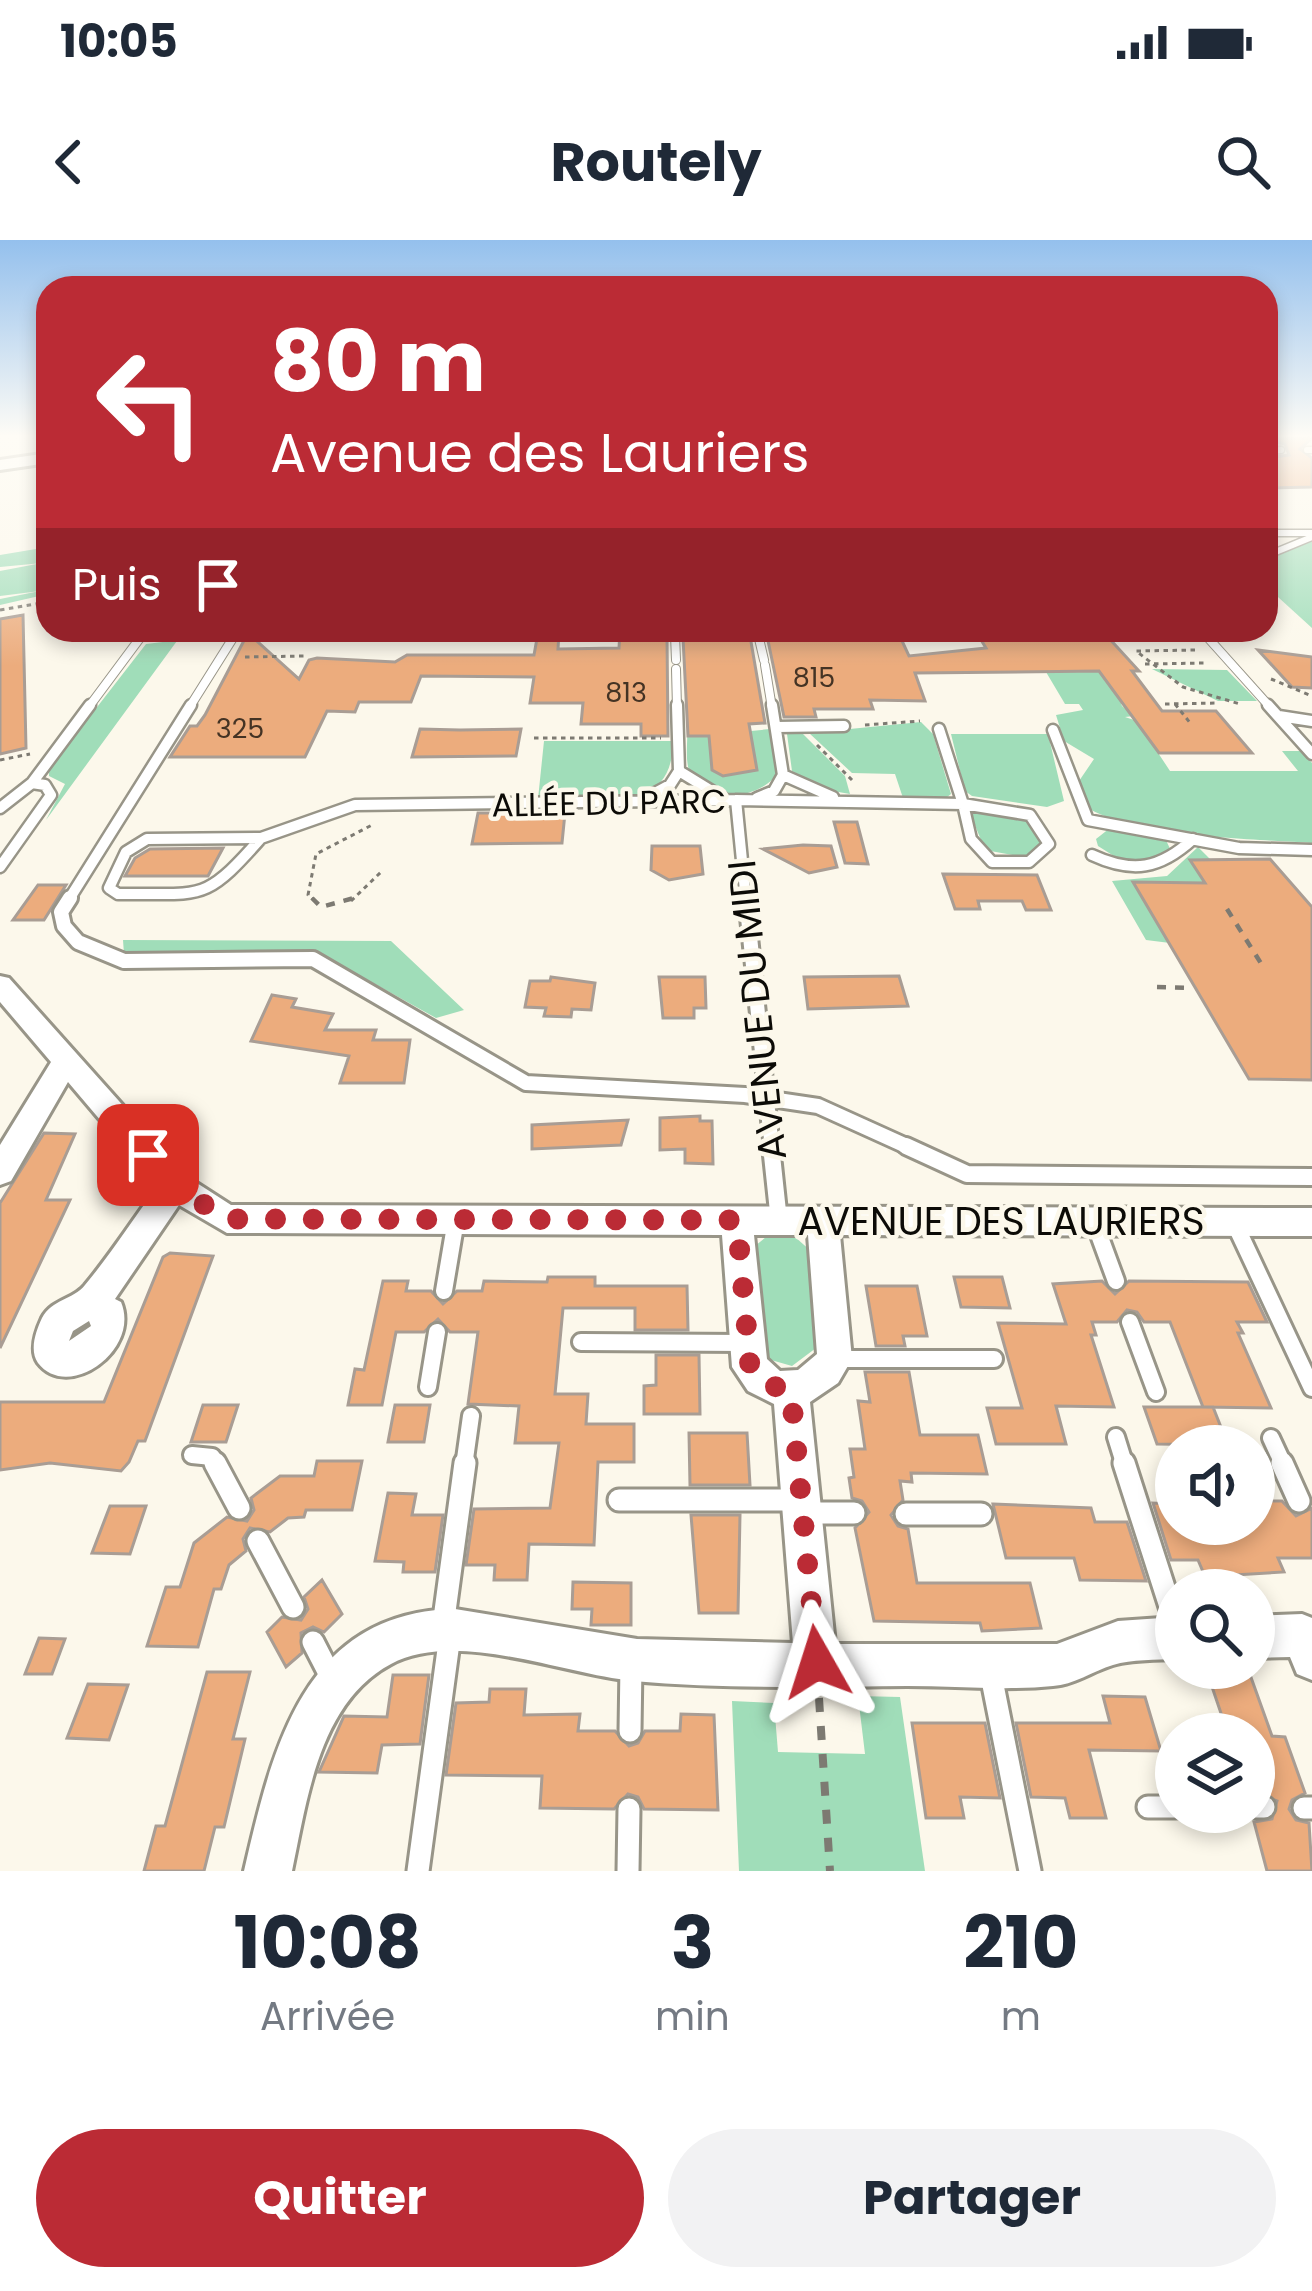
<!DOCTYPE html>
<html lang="fr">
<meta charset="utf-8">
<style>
:root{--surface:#fff;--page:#f2f2f3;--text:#1f2937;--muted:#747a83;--accent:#bb2b35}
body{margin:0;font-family:Poppins,sans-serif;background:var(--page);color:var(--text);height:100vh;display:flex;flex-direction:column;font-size:45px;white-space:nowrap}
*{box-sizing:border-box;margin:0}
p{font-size:39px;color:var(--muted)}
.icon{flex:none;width:66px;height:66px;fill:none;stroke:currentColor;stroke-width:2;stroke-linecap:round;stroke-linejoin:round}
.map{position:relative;height:1631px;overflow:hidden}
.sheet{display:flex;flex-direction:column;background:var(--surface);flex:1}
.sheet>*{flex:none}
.top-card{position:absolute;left:36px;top:36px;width:1242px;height:366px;border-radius:36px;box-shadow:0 6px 18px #0003;background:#bb2b35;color:#fff;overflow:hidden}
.controls{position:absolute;left:1155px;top:1185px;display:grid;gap:24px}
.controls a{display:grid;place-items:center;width:120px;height:120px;border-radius:50%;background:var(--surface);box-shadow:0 6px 18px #0003;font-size:60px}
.pin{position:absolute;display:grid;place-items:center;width:102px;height:102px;color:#fff;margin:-51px;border-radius:24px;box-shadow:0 6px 18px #0006}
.me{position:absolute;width:132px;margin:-66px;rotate:354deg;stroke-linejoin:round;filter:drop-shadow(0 0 9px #0008)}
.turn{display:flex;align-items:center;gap:42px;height:252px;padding:0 36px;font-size:54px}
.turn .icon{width:156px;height:156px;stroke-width:2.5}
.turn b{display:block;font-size:84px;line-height:102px}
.then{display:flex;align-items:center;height:114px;padding:0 36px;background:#0003;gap:24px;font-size:45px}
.eta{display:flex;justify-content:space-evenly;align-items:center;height:204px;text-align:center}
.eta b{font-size:72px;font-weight:700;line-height:84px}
.cta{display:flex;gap:24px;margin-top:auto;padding:24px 36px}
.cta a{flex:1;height:138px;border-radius:72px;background:var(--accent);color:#fff;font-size:48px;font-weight:700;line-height:138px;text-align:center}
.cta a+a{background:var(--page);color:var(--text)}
.status{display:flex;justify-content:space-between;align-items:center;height:84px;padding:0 60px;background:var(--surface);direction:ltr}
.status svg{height:33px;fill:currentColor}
header{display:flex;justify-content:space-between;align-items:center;height:156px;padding:0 36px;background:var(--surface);font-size:54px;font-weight:700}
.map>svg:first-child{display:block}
.green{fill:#a0ddb9}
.building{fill:#ecac7d;stroke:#a99d94;stroke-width:3}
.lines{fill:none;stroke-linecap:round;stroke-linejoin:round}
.lane-far5-casing{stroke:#989588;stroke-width:9}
.lane-far4-casing{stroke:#989588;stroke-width:10}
.lane-far3-casing{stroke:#989588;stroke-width:15}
.lane-far2-casing{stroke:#989588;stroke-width:20}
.lane-far1-casing{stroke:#989588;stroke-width:22}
.lane-casing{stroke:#989588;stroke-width:27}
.street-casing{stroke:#989588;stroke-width:6}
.secondary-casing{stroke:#989588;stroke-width:6}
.path-far2{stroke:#7d7a72;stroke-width:3;stroke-dasharray:4.5 4.5;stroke-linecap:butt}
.path-far1{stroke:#7d7a72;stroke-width:4.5;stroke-dasharray:9 9;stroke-linecap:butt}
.path{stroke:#7d7a72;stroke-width:8;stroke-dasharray:14 14;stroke-linecap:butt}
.lane-far5{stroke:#fff;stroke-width:6}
.lane-far4{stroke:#fff;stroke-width:8}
.lane-far3{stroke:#fff;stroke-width:10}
.lane-far2{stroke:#fff;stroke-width:14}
.lane-far1{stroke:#fff;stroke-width:16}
.lane{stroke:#fff;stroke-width:21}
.street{fill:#fff;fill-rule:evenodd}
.secondary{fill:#fff;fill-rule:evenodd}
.route{stroke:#bb2b35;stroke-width:21;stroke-dasharray:0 37.8}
.labels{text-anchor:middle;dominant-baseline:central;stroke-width:9;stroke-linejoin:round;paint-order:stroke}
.far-number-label{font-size:27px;fill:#443324}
.far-street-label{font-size:33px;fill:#0c0b07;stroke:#fcf8eb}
.street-label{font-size:39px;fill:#0c0b07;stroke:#fcf8eb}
</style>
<div class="status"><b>10:05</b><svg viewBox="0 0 49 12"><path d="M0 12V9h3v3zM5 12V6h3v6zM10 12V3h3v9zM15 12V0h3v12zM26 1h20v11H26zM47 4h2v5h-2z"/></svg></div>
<header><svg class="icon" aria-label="back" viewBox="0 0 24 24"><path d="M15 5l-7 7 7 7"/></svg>Routely<svg class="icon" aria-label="search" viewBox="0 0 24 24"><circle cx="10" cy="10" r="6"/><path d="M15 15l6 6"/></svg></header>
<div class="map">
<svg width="1312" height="1631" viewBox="0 0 1312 1631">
<rect width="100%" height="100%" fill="#fcf8eb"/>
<path class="green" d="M1312 300V388L1266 346V319Z
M48 307V323H44L48 354 0 365V359L40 351 0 356V331L42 323 0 327V315Z
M179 390H185L46 580 65 544 49 536V529L146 404 171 401Z
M1152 429 1227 430 1257 461H1218Z
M1109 431 1122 466 1134 476 1125 477 1137 481 1170 531H1298L1282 511H1302L1312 523V603C1254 599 1129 597 1083 565L1077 544 1094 519 1064 501 1056 475 1083 470 1079 464H1065L1046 432Z
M921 482 933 494 951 554 946 558H903L895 534 852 533 809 493Z
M770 489 779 531C763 560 701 567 689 530 685 519 688 501 687 490H709L712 529 733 535 756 530 751 491Z
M801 492 845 536 850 554 827 550 792 531 787 494Z
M951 494H1048L1064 561 1047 567 972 556 965 551Z
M544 501H673C673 579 594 559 538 559Z
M968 568 1023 574 1039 591 1041 606 1023 617 985 610Z
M1110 588 1165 598 1171 611 1159 622 1125 623 1098 606 1096 599Z
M1198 607 1210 619 1190 620 1209 643H1134L1178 704 1146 700 1112 641 1167 636Z
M123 700 391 701 464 770 436 778 321 714 138 717 124 714Z
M794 996 813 1013 820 1105 792 1126 771 1120 763 1110 754 1020 755 1006 766 997Z
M858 1456 900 1457 925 1631H739L732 1461 774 1463 778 1512 865 1514Z"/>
<path class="building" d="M1312 198 1300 209 1312 218V247L1266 248V218L1289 215 1285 204 1266 199Z
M23 375 26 508 0 514V379Z
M620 390H658V396H667L668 496H641V484H581L583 463H530L534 437 421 436 411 462H359L355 472 327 471 305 517H170L190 486H197L205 475 248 393 299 439 309 420 317 418 395 422 407 415H534L538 393H559L558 409 619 408Z
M792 390H897L909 416 986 408 975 390 1106 395 1139 431H1132L1162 471H1216L1252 513H1159L1099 431 915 433 925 461 870 460 873 469H814L816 477H784L767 396H796Z
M750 396 765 483 749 484 757 530 723 536 712 530 709 496H688L683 398Z
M1258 410 1312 417V448L1292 447Z
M420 489 460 490 521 489 516 516 412 517Z
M478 573H565L562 603 472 604Z
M834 582H857L868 624 845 623Z
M803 605 831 606 837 627 809 633 763 609Z
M652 606H700L703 634 669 640 651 630Z
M223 608 208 636H125L135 618 150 609Z
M1270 619 1312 667V840L1249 839 1133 642 1205 643 1190 620Z
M943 634 1037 635 1051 670H1026L1022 661H978L980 669H955Z
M38 645H66L44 680H13Z
M899 736 908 766 808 769 804 737Z
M551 737 595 743 591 770 572 769 571 777 544 776 546 768 525 767 530 741H550Z
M659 737H705L706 768H694V778H663Z
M272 755 296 759 292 767 333 774 325 790H376L373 800H410L404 843H340L349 816 251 801Z
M700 876V881H712L713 924 685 923V909L660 910V878Z
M628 880 621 905 532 909V885Z
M44 893 75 894 46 960H70L0 1108V963Z
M170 1013 213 1016 145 1201H138L129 1222 121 1231 50 1223 0 1230V1162H104L163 1017Z
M548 1037H595V1046H687L688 1090H635V1068H563L555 1154H588L586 1184H634V1222H598L594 1305 529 1304 527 1340H494L495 1325H466L474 1269 550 1268 559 1203H515L519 1166 468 1164 478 1092H450L438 1079 424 1092H396L382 1165H348L355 1129 364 1130 383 1041H408L406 1051H431L443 1064 457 1051H482L484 1041 547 1042Z
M954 1037H1002L1010 1068 961 1067Z
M1102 1041 1115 1054 1129 1041 1248 1042 1267 1082H1237L1243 1093H1238L1271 1168 1203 1167 1170 1082H1144L1137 1072 1127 1070 1117 1082H1092L1096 1095H1091L1114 1167 1056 1166 1066 1204H996L987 1168H1022L998 1083 1066 1084 1053 1044Z
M866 1046H917L927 1096H903L905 1106H876Z
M656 1115H699L700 1174H644V1146L656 1145Z
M865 1132H909L920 1195H978L987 1234 911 1233 912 1242 900 1241 903 1260 891 1275 898 1286 908 1289 917 1343H1030L1041 1388 982 1391 980 1383 874 1381 855 1288 869 1272 862 1261 852 1258 849 1238 854 1237 850 1209H865L858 1161 870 1162Z
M203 1165H238L226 1202H191Z
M395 1165H430L424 1202H388Z
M1144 1167H1213L1228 1205 1157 1204Z
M689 1193H747L750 1245H690Z
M317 1221H362L352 1270H306L304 1277 288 1278 270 1292 250 1288 243 1299 246 1311 229 1325 221 1349H214L198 1407 147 1406 166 1347H180L194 1303 227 1277 247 1281 254 1270 251 1258 280 1236H314Z
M388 1253 416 1254 412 1275H443L435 1332H403L404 1322 375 1321Z
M1254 1261H1282L1296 1276 1312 1268V1318H1278L1284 1332 1234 1335 1204 1334 1198 1320H1171L1153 1263 1176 1264V1284H1254Z
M993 1264 1091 1268 1095 1282H1127L1146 1341 1080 1340 1074 1318H1006Z
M110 1266H146L130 1314 92 1313Z
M691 1275H740L738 1373H699Z
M322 1340 342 1374 324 1392 313 1387 301 1393 302 1413 286 1427 267 1392 282 1377 301 1380 308 1369 304 1357Z
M573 1342 631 1343V1385H591L592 1369H572Z
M39 1398 65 1399 52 1434H25Z
M1206 1429H1248L1272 1496 1285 1497 1305 1553 1292 1560 1289 1569 1296 1580 1309 1583 1312 1631H1267L1254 1582 1272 1579 1277 1561 1254 1552V1494H1228Z
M207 1432H250L233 1499H245L224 1587H215L204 1631H144L156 1586H165Z
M393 1435H429L420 1504 382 1505 377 1533 319 1532 344 1476 387 1477Z
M88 1444 128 1445 109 1500 67 1498Z
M490 1449H526L524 1475 580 1474 578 1491H615L629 1506 638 1503 645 1491H680L681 1474 714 1475 718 1570 644 1569 638 1557 628 1554 614 1569 540 1568 542 1536 446 1535 456 1463 489 1462Z
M1103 1456 1145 1457 1161 1511 1089 1510 1106 1578H1070L1065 1558 1031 1557 1016 1483H1110Z
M912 1483H985L1000 1558 960 1557 964 1578H926Z"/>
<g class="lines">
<g class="lane-far5-casing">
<path id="lane-far5" d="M1307 210H1312
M1266 211 1281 210
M1266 293H1312
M1266 316 1312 297"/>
</g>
<g class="lane-far4-casing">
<path id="lane-far4" d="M1266 316 1271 314
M757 390 764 420
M1201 390 1271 468
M676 420 675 395 680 390
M765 425 772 468
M676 429 677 468
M88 468 146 390
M189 468 238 390"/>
</g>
<g class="lane-far3-casing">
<path id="lane-far3" d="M677 465 679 531
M772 465 783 535
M1268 465 1312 514
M1279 476 1312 481
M777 487 844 486
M939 489 963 564
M1053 490 1088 580 1239 608 1312 610
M783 535 833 557
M757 558 774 551 783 535
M644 559 670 545 679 531 723 558
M736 560 746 661
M963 564 1030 575 1049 604 1029 622H992L971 599Z
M0 568 32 543 90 465
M261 598C203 664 203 653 118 654L109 648 126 612 147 599Z
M261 598 355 565 736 560 963 564
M1092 615C1133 634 1160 629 1193 599
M0 627 51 555 45 545 32 543
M68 661 191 465"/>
</g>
<g class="lane-far2-casing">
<path id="lane-far2" d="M70 658 61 672 64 686 78 702 124 721 313 719 526 843 745 855 818 866 913 909
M746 658 772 909"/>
</g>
<g class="lane-far1-casing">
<path id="lane-far1" d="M771 906 779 981
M906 906 967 934 1312 937
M1094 981 1116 1041
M1234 982 1312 1148
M444 1051 456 980
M1130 1082 1156 1152
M581 1102 745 1103
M835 1119H994
M428 1147 437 1092
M1116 1197 1125 1226
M1271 1198 1284 1226
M192 1215 212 1217 217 1226
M464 1226 471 1176"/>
</g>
<g class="lane-casing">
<path id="lane" d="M215 1223 239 1268
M1124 1223 1176 1385
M1282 1223 1299 1261
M619 1260H796
M808 1273H854
M906 1274H981
M258 1301 293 1367
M443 1386 465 1223
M313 1402 332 1439
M990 1430 1030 1631
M630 1491 631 1425
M1148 1567H1176
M1254 1567H1264
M1304 1568H1312
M418 1631 450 1395
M628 1631 629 1569"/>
</g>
<g class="street-casing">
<path id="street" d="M0 736 9 738 186 936 231 965 1312 968V996L840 995 852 1119 838 1143 810 1162 835 1404H1057L1118 1381 1176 1377V1419C1156 1420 1132 1419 1113 1425 1093 1431 1073 1445 1053 1446 1005 1451 955 1446 907 1446 816 1447 723 1449 633 1441 562 1434 457 1389 391 1424 319 1462 307 1560 292 1631H244C272 1510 303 1372 455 1369L637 1399 793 1403 774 1164 748 1151 732 1127 722 995 227 993 179 965 115 1059 121 1062C141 1110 68 1162 38 1123 29 1110 36 1091 42 1078 52 1059 73 1060 85 1045 111 1014 133 979 157 947L68 842 11 941 0 945V905L51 822 0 762ZM754 995H808L817 1114 798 1130 780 1131 767 1119ZM89 1081 91 1086 69 1101 73 1091Z
M1302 1374 1312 1378V1440L1297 1434 1290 1417 1254 1418V1376Z"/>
</g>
<g class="secondary-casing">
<path id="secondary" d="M48 213V223L0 230V220Z"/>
</g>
<path class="path-far2" d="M0 370 48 362
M1071 393H1126
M1195 410 1136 411 1183 447 1240 464
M245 417 305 416
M1145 424 1206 423
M1271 439 1312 456
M1165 464 1218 463
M1175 464 1191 484
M865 485 920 481
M534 498H661
M817 505 855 543
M0 520 30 514
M315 661 308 655 316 614 372 585
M351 661 382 631"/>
<path class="path-far1" d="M312 658 321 667 354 658
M1227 669 1262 725
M1157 747 1193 748"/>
<path class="path" d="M819 1458 830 1631"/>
<use href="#lane-far5" class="lane-far5"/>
<use href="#lane-far4" class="lane-far4"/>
<use href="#lane-far3" class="lane-far3"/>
<use href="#lane-far2" class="lane-far2"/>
<use href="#lane-far1" class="lane-far1"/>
<use href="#lane" class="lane"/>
<use href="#street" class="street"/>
<use href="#secondary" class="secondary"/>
</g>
<linearGradient id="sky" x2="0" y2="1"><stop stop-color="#94c0ed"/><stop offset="0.46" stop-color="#fefcf6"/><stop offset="1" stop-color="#fefcf6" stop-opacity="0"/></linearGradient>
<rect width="1312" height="426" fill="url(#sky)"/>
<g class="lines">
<path class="route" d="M148 915 175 946 227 979 737 980 750 1127 762 1142 791 1152 817 1422"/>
</g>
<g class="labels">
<g class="far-number-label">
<text x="814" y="437">815</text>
<text x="626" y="452">813</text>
<text x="240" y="488">325</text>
</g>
<g class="far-street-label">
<text transform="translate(609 563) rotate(-1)">ALLÉE DU PARC</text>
</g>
<g class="street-label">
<text transform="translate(757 770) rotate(-96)">AVENUE DU MIDI</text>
<text x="1001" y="981">AVENUE DES LAURIERS</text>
</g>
</g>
</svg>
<div class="controls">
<a><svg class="icon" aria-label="sound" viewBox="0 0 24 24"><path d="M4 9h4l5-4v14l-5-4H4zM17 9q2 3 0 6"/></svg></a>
<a><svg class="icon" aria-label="search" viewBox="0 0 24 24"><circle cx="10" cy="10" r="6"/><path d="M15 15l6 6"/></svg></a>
<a><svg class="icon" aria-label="layers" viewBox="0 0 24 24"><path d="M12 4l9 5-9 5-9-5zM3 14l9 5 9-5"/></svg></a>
</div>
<div class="pin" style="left:148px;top:915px;background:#d93025"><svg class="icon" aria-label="arrive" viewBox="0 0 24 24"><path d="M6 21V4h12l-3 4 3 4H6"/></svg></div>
<svg class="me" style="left:817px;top:1422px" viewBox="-20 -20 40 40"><path d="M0-17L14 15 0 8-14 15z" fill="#bb2b35" stroke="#fff" stroke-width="4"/></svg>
<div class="top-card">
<div class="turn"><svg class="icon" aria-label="left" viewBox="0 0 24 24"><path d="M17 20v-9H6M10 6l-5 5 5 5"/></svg><div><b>80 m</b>Avenue des Lauriers</div></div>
<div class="then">Puis<svg class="icon" aria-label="arrive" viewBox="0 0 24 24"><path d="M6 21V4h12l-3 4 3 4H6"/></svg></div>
</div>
</div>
<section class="sheet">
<div class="eta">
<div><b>10:08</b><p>Arrivée</p></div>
<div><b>3</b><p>min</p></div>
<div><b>210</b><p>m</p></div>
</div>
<div class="cta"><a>Quitter</a><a>Partager</a></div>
</section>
